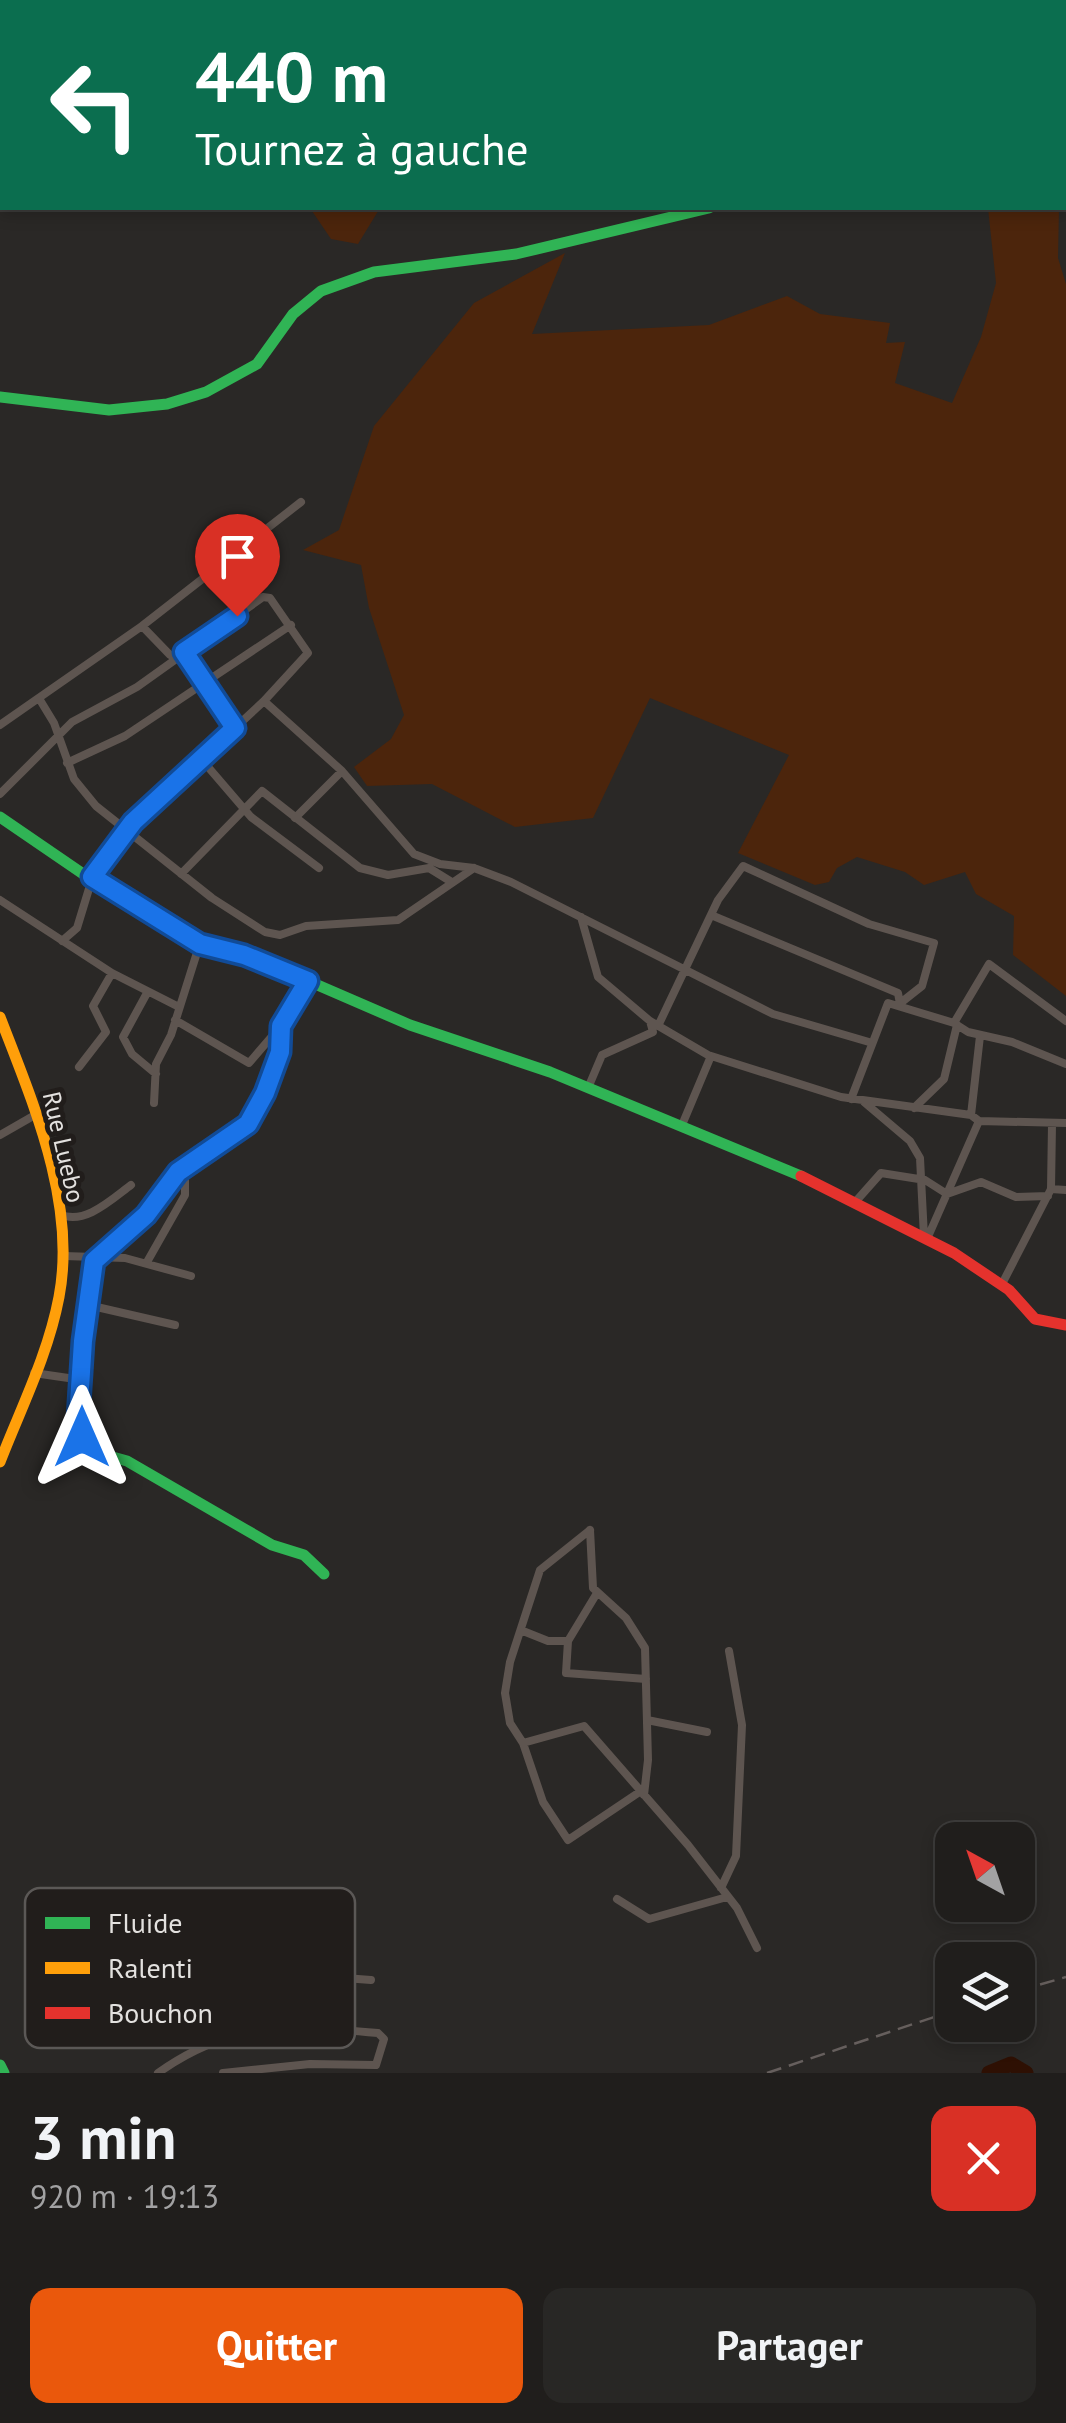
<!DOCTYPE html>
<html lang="fr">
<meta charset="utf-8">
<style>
:root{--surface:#201e1c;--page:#282725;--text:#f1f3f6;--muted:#a2a2a3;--line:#3d3c3b;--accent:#ea580c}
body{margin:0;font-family:"PT Sans",sans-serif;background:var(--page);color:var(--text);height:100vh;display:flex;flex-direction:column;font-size:38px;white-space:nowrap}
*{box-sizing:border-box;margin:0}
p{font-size:32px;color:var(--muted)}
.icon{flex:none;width:55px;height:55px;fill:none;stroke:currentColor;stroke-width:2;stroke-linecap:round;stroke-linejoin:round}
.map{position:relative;height:2073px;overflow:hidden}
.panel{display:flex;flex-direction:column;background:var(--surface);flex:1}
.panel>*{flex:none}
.banner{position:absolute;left:0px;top:0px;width:1068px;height:210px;box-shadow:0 5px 15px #0003,0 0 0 2px var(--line);background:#0b6e4f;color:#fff;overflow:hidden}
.needle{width:65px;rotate:320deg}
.fabs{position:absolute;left:935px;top:1822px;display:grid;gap:20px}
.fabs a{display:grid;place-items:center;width:100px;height:100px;border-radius:20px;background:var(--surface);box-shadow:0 5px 15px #0003,0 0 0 2px var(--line);font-size:50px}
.pin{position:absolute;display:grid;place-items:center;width:85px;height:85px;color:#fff;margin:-102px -42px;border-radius:50% 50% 50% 0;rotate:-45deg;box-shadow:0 0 10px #0007}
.pin .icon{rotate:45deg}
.me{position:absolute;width:110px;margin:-55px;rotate:0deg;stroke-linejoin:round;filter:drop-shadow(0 0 8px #0008)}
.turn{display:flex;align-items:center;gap:35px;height:210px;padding:0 30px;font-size:45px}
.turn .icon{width:130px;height:130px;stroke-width:2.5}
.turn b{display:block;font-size:70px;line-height:85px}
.round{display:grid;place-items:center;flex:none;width:105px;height:105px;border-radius:20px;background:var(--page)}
.head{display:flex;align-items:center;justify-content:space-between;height:170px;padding:0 30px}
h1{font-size:60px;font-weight:700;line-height:75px}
.action{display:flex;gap:20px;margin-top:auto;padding:20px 30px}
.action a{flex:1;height:115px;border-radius:20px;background:var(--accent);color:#fff;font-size:40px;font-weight:700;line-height:115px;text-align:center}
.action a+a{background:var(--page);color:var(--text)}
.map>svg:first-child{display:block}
.green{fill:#4c250c}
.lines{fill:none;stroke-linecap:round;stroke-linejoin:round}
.river{stroke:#2e1003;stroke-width:15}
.street{stroke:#5e5550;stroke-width:8}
.fast{stroke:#30b455;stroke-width:11}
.slow{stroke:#ff9f0a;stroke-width:11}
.jam{stroke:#e5322d;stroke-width:11}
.rail{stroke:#665f5d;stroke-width:2.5;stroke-dasharray:15 8;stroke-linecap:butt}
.route-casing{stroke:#114b97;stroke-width:25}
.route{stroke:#1a73e8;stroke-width:18}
.labels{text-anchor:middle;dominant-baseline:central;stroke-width:10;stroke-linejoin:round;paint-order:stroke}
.street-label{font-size:25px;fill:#e3e1df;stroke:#211d1b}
.key{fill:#211d1b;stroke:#5b5856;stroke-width:2.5}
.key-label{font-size:28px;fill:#e3e1df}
</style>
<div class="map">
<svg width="1066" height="2073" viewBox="0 0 1066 2073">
<rect width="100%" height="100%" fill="#2a2826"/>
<path class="green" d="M310 208H380L358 244 331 239Z
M988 208H1059L1058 258 1066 284V996L1013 955 1014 916 976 894 965 872 924 885 905 872 857 857 837 868 829 882 815 885 738 853 789 755 650 698 593 818 515 827 432 784 367 786 354 767 391 739 404 715 369 608 361 565 303 550 339 530 374 426 474 303 565 253 532 334 709 325 787 296 820 314 890 323 886 343 905 342 895 383 952 403 981 337 996 283Z"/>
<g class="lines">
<path class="river" d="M989 2073 1011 2064 1026 2073"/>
<path class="street" d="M722 0 723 2
M1065 131H1066
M142 626 170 655 177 656
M184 652 235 729
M40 700 54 723 74 779 96 806 212 898 265 932 280 935 306 926 398 920 474 868
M264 701 342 771 414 854 440 864 474 868 511 882 773 1014 869 1042
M0 725 142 626 301 502
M202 760 251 817 319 868
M67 763 125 736 291 625
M0 794 72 722 137 687 263 597 270 598 308 653 264 701 126 829 95 869 77 928 62 941
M295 818 342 771
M181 874 262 791 360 868 388 875 429 868 450 881
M0 900 112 973 177 1006
M711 915 898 993 900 1004
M581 917 598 977 650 1021 708 1055 841 1097 971 1115 979 1121 1066 1123
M147 993 123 1037 132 1054 156 1074
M175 1020 249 1063 286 1020 308 981
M954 1023 989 964 1066 1021
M658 1026 718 900 743 866 869 924 934 943 922 986 903 1001
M79 1067 106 1032 93 1006 112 973
M588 1088 602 1055 653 1032 650 1021
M851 1099 888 1003 954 1023 968 1032 1012 1042 1066 1064
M864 1102 910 1141 920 1158 924 1237
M154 1103 156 1064 171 1035 200 943
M914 1108 944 1079 957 1025
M971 1115 980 1036
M682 1125 711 1056
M0 1135 35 1115
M1051 1189 1066 1190
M947 1194 981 1182 1016 1197 1048 1196
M857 1200 881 1173 925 1180 947 1194
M60 1214C84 1226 112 1199 131 1185
M927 1239 979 1121
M64 1256 125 1258 191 1276
M147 1262 185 1195V1168
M1002 1284 1051 1189 1052 1124
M88 1305 175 1325
M34 1373 82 1380
M590 1530 540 1570 510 1662 505 1693 510 1723 523 1743 543 1802 568 1840 641 1791
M590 1530 593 1588 626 1618 645 1648 648 1760 644 1795
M597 1593 568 1641 566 1673 646 1679
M523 1631 548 1641H568
M647 1720 707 1732
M523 1743 584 1726 688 1845 737 1908 757 1948
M721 1888 736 1856 742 1725 729 1651
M617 1899 649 1919 727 1897
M283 2026 308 2000 318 1976 371 1980
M158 2073C232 2020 292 2025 378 2033L384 2039 376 2065 310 2064 223 2073"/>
<path class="fast" d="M0 397 109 410 167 404 206 392 257 364 293 314 321 291 374 272 516 254 709 208
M0 817 127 904 180 934 262 961 410 1025 550 1072 801 1176
M281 1026 280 1052 248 1124 178 1172 145 1215 94 1261 78 1419 93 1457 102 1454 127 1461 272 1545 304 1555 324 1574
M0 2065 4 2073"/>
<path class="slow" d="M0 1017C33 1103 77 1203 59 1297 48 1355 21 1408 0 1462"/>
<path class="jam" d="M801 1176 954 1253 1009 1290 1035 1319 1066 1325"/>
<path class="rail" d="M1018 1991 1066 1977
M767 2073 952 2011"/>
</g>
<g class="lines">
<g class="route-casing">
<path id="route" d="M82 1437 78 1419 83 1341 94 1261 146 1215 178 1172 248 1124 265 1093 280 1052 281 1026 308 981 244 955 200 944 92 877 133 822 235 728 184 652 237 616"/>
</g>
<use href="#route" class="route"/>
</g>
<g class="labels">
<g class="street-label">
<text transform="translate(64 1147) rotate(77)">Rue Luebo</text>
</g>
</g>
<rect x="25" y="1888" width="330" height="160" rx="15" class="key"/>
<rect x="45" y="1917" width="45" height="12" fill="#30b455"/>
<rect x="45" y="1962" width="45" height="12" fill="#ff9f0a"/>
<rect x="45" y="2007" width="45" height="12" fill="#e5322d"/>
<g class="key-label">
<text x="108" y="1933">Fluide</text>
<text x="108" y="1978">Ralenti</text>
<text x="108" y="2023">Bouchon</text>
</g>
</svg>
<div class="fabs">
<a><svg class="needle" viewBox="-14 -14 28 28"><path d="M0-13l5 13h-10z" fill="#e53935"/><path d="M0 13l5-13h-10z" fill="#a2a2a3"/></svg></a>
<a><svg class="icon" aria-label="layers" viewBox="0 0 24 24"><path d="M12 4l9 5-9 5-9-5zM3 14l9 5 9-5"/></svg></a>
</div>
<div class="pin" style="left:237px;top:616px;background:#d93025"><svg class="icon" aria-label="arrive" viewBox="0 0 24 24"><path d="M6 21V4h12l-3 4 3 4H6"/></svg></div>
<svg class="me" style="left:82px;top:1437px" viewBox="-20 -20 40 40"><path d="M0-17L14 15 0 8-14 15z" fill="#1a73e8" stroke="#fff" stroke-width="4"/></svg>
<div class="banner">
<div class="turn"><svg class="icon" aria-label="left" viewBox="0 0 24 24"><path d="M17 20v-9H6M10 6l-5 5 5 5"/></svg><div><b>440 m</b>Tournez à gauche</div></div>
</div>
</div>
<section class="panel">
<div class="head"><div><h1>3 min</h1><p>920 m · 19:13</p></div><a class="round" style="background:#d93025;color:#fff"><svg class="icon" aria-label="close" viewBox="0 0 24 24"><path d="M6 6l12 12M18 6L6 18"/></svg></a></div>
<div class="action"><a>Quitter</a><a>Partager</a></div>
</section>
